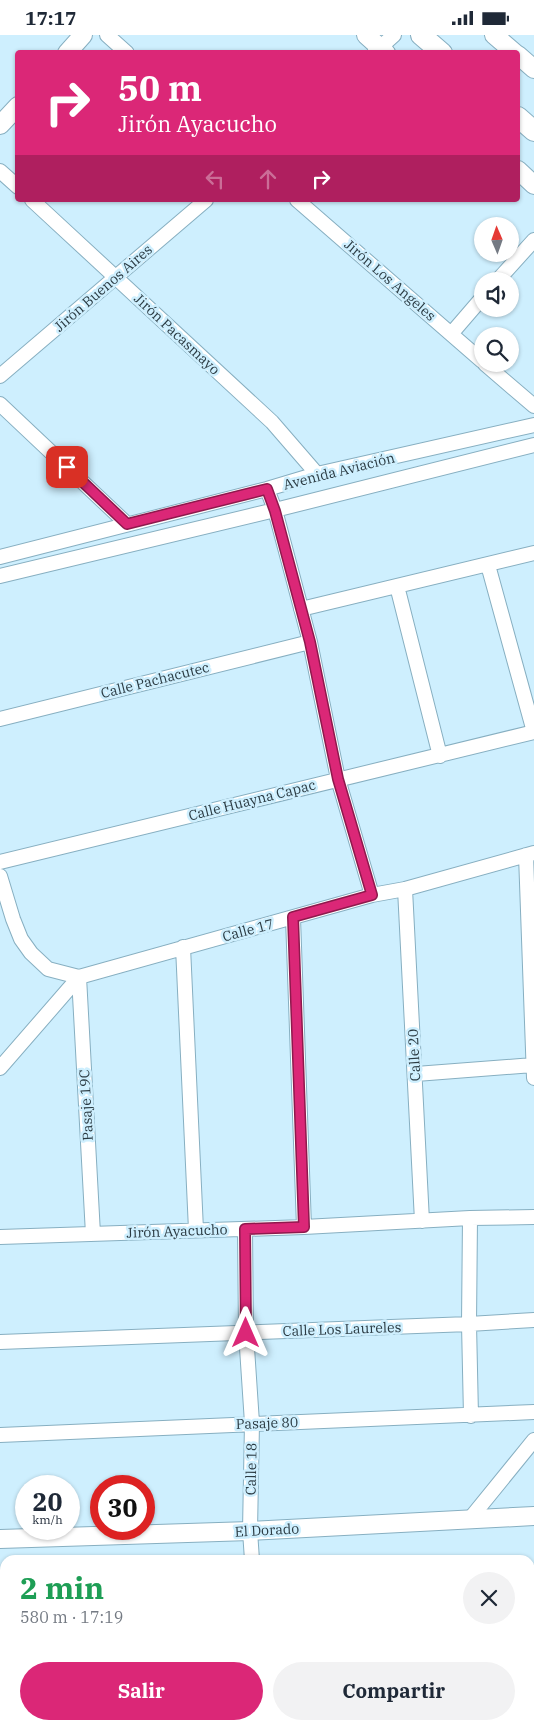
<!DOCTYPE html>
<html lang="es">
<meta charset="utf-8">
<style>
:root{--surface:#fff;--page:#f2f2f3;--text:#1f2937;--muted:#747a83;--accent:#db2777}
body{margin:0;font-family:"IBM Plex Serif",serif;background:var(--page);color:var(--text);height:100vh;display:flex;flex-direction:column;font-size:19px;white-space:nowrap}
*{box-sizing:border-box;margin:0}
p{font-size:16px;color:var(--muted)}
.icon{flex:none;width:28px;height:28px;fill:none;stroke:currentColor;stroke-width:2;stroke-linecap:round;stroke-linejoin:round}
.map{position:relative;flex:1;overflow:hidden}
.side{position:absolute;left:0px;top:1520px;width:535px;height:175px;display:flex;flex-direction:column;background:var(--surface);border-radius:15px 15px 0 0;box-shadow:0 1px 4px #0004}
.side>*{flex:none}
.top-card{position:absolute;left:15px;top:15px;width:505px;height:152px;border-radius:5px;box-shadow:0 1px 4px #0004;background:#db2777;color:#fff;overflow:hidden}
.needle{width:32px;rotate:358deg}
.fabs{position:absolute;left:474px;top:182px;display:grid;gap:10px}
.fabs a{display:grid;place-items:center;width:45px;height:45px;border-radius:50%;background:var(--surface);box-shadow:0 1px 4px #0004;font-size:25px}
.speed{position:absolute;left:15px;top:1440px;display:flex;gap:10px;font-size:25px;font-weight:700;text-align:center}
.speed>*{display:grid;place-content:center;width:65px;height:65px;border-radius:50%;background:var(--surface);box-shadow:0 1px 4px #0004;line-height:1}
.speed small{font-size:12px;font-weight:400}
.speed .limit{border:8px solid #d22;background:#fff;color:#111}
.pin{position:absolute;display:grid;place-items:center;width:42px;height:42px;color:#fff;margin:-21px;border-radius:10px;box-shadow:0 2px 8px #0006}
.me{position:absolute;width:55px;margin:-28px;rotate:0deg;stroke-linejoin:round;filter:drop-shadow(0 0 4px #0008)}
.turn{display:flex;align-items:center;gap:18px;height:105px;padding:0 20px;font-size:22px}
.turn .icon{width:65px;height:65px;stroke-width:2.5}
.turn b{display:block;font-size:35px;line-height:42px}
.lanes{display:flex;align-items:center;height:48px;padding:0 20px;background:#0003;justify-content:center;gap:25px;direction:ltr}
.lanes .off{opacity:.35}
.round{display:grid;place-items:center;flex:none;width:52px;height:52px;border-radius:26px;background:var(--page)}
.head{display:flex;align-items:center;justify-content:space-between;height:85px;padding:0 20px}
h1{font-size:30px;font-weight:700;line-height:38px;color:#1e9e55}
.action{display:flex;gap:10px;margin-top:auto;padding:10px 20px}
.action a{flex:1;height:58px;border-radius:30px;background:var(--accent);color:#fff;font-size:20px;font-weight:700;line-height:58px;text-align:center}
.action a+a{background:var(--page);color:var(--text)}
.status{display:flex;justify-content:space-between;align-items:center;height:35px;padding:0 25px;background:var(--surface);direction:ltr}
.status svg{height:14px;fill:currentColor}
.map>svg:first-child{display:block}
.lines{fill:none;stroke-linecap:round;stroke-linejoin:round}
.minor-casing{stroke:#87afc1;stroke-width:16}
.major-casing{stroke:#87afc1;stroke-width:20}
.highway-casing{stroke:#87afc1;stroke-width:22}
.minor{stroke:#fff;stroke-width:14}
.major{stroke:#fff;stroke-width:18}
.highway{stroke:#fff;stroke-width:20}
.route-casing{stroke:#8e194d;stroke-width:12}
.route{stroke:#db2777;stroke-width:9}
.labels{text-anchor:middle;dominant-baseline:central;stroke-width:5;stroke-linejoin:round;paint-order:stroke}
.street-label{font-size:14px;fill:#2b3b43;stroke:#ceeffe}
</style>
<div class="status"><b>17:17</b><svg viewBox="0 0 49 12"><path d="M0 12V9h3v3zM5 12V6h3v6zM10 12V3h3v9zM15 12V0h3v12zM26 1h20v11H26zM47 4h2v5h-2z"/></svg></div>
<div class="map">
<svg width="534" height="1695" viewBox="0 0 534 1695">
<rect width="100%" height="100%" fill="#ceeffe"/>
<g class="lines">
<g class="minor-casing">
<path id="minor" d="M107 0 127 18
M374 18 394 0
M0 136 18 152
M32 165 272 387 317 439
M297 165 482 326
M497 246 534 205
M451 299 482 263
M485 329 534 371
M0 341 206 165
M0 369 127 489
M267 454 275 475 310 607 338 744 372 860
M0 522 267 454 317 439 534 390
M0 541 275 475 534 410
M397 551 440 721
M301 574 534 518
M0 684 310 607
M526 820 534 1043
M0 827 534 697 488 530
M0 841 13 884 21 904 31 918 48 934 79 942
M405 854 422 1186
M293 883 304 1192
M183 912 196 1195
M79 942 372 860 405 854 534 818
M79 942 93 1199
M0 1033 79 942
M416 1039 533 1030
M470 1183 469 1289 471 1381
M245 1194 246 1298 252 1388 250 1496 252 1525
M0 1202 304 1192 470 1183 534 1182
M0 1307 469 1289 534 1285
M0 1400 534 1377
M469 1485 534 1405"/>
</g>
<g class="major-casing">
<path id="major" d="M366 0 386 18
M494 0 515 18
M67 18 83 0
M518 20 534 34
M0 90 18 71
M518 135 534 150
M0 1504 250 1496 534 1481
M530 1539H534
M0 1560 5 1559"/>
</g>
<g class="highway-casing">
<path id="highway" d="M421 0 442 18
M518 82 534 96"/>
</g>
<use href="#minor" class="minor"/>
<use href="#major" class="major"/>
<use href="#highway" class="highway"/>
</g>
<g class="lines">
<g class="route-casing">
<path id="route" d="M67 432 127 489 267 454 275 476 310 607 338 744 372 860 293 882 304 1192 245 1194 246 1298"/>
</g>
<use href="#route" class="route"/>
</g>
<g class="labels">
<g class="street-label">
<text transform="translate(390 245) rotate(41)">Jirón Los Angeles</text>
<text transform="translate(103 253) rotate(-41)">Jirón Buenos Aires</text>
<text transform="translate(177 299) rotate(43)">Jirón Pacasmayo</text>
<text transform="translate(339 436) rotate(-14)">Avenida Aviación</text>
<text transform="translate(155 645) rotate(-14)">Calle Pachacutec</text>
<text transform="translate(252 765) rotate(-14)">Calle Huayna Capac</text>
<text transform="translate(248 895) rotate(-15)">Calle 17</text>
<text transform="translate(414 1020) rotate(-93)">Calle 20</text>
<text transform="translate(86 1070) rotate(-93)">Pasaje 19C</text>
<text transform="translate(177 1196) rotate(-2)">Jirón Ayacucho</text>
<text transform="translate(342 1294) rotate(-2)">Calle Los Laureles</text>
<text transform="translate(267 1388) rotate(-2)">Pasaje 80</text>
<text transform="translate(251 1434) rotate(-89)">Calle 18</text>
<text transform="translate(267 1495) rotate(-3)">El Dorado</text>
</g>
</g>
</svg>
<div class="fabs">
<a><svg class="needle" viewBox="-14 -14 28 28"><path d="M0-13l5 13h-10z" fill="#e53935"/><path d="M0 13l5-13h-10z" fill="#747a83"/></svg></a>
<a><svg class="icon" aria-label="sound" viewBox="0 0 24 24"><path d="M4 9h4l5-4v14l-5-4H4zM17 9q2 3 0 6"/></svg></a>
<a><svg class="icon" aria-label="search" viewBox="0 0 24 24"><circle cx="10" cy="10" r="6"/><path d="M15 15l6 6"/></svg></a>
</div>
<div class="speed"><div>20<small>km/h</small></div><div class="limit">30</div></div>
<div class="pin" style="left:67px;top:432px;background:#d93025"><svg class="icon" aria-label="arrive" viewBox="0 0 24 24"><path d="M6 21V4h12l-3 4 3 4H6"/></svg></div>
<svg class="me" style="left:246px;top:1298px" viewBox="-20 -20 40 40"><path d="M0-17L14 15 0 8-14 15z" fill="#db2777" stroke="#fff" stroke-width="4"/></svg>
<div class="top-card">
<div class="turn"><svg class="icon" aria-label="right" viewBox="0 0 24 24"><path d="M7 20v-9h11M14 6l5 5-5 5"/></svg><div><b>50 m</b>Jirón Ayacucho</div></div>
<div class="lanes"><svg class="icon off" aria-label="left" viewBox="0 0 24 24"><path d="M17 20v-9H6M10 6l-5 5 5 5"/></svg><svg class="icon off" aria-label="ahead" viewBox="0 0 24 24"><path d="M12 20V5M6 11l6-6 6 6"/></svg><svg class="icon" aria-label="right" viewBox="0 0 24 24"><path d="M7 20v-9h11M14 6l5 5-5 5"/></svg></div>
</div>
<section class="side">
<div class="head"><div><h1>2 min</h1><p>580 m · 17:19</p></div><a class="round"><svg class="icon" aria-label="close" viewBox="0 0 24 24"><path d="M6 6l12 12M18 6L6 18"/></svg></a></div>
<div class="action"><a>Salir</a><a>Compartir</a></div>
</section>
</div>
